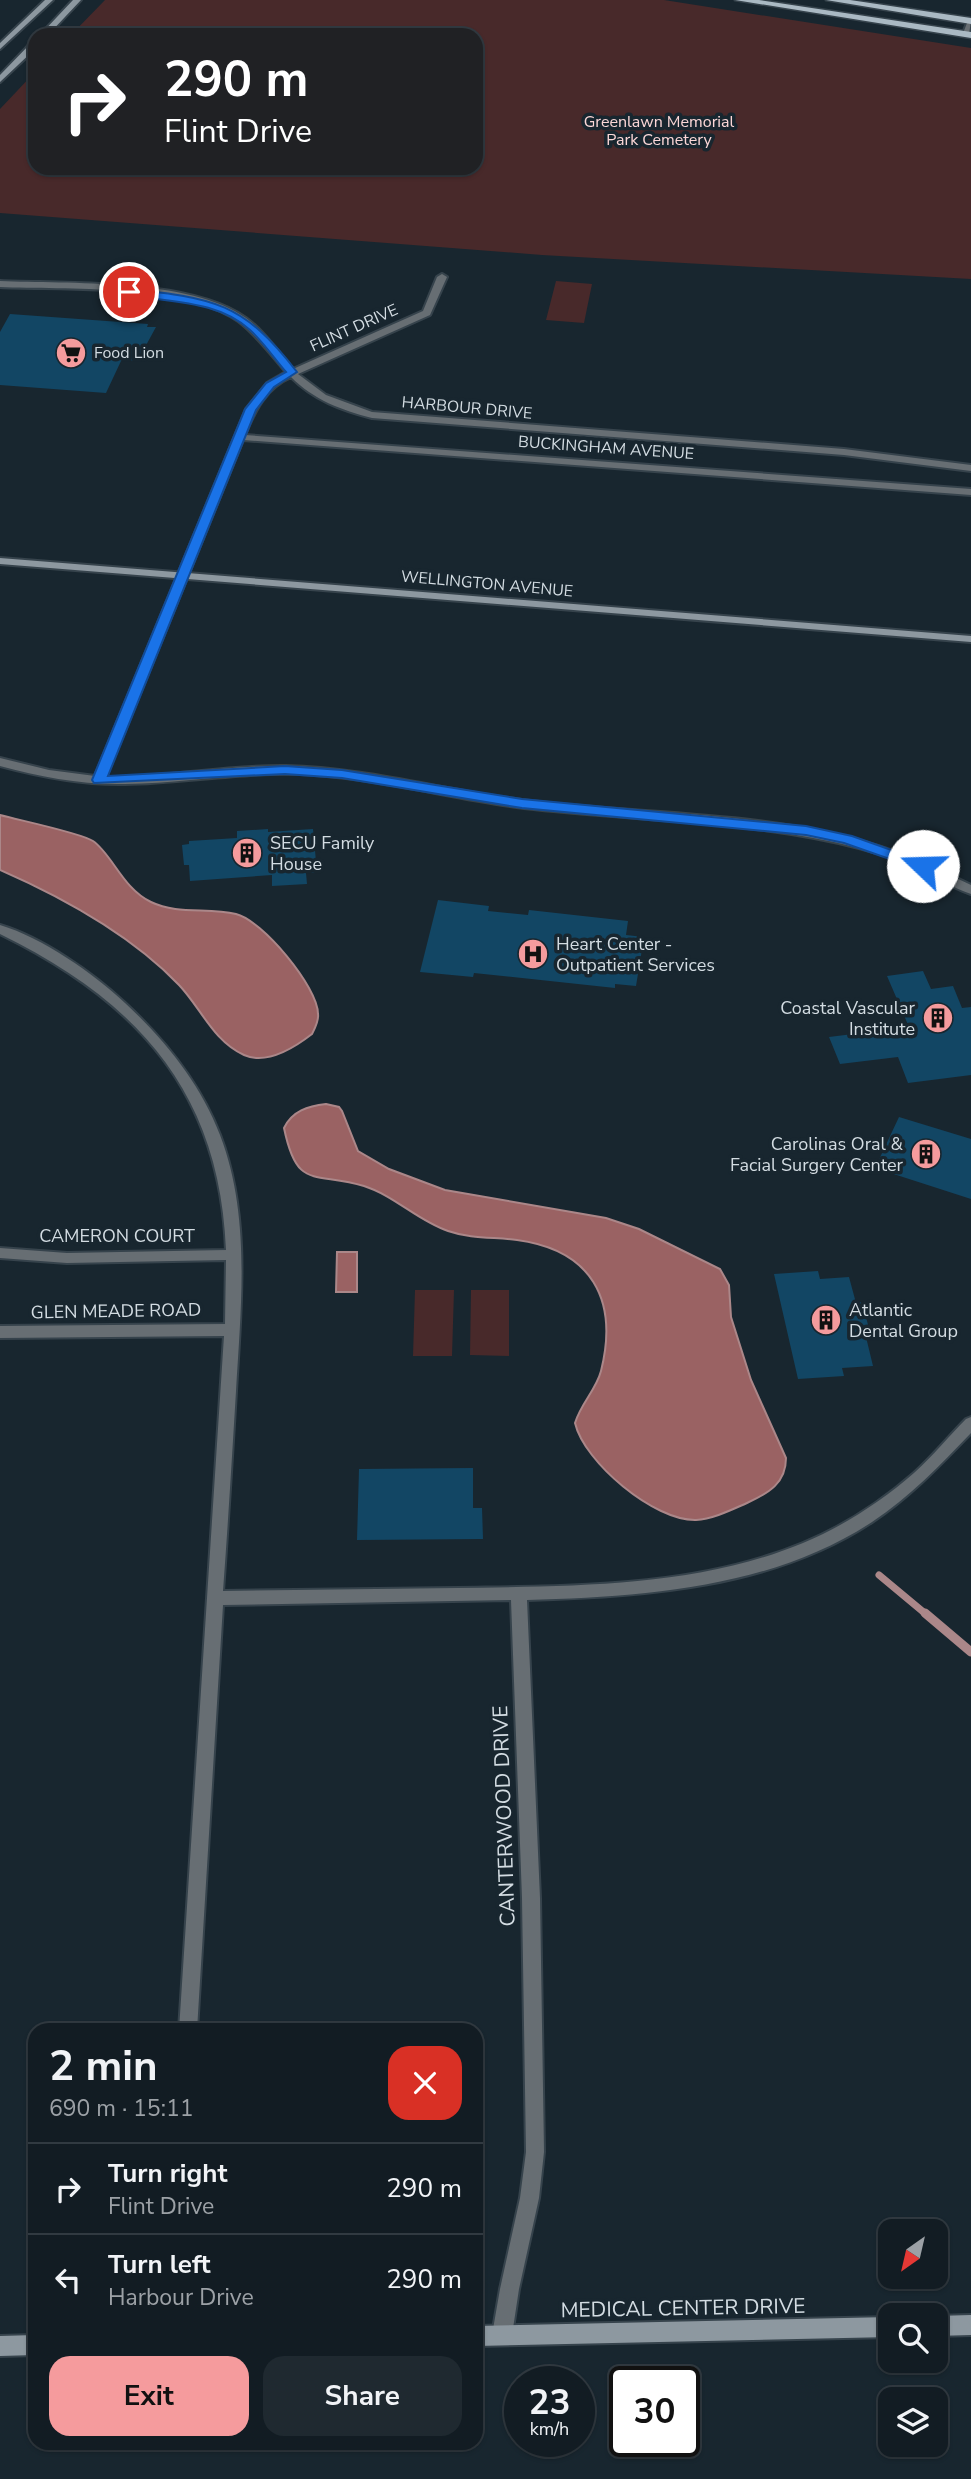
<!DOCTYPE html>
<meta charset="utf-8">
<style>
:root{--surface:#121c23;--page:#1f2930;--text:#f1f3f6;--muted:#9ca1a6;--line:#313a41;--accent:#f59b9d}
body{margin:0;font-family:"Nunito Sans",sans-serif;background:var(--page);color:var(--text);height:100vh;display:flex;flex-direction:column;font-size:26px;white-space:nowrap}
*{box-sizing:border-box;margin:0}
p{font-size:23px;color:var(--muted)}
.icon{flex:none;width:38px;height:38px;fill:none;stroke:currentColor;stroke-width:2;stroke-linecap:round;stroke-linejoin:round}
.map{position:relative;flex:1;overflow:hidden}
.side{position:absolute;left:28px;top:2023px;width:455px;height:427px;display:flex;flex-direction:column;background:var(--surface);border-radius:21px;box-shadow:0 2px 5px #0004,0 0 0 2px var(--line)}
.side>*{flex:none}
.top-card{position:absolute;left:28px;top:28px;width:455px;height:147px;border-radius:21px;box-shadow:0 2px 5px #0004,0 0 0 2px var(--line);background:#202124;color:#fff;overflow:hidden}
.needle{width:46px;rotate:214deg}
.controls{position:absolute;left:878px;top:2219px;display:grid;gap:14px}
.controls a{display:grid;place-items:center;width:70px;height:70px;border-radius:14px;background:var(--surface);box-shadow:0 2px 5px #0004,0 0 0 2px var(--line);font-size:35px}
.speed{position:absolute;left:504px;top:2366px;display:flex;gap:14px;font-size:35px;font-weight:700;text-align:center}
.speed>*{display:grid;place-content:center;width:91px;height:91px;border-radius:50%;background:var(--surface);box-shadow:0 2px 5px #0004,0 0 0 2px var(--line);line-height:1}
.speed small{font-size:18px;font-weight:400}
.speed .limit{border:4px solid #111;border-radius:10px;background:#fff;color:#111}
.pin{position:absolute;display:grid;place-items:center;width:60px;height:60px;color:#fff;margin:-30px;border:4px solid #fff;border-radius:50%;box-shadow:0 2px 7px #0007}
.me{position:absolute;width:77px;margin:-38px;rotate:291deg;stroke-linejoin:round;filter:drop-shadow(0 0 5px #0008)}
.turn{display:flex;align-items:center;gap:24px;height:147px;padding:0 21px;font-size:32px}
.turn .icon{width:91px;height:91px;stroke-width:2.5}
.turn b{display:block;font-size:49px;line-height:60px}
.round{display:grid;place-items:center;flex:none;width:74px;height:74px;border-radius:21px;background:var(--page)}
.head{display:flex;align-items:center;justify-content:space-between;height:119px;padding:0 21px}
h1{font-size:42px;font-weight:700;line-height:52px}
.primary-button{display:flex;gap:14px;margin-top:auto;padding:14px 21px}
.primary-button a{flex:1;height:80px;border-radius:21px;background:var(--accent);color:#111;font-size:28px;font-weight:700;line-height:80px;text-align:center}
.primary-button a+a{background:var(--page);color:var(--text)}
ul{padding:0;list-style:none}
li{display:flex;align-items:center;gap:21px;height:91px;padding:0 21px;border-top:2px solid var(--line)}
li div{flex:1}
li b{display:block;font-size:26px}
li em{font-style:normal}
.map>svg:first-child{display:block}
.green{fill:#48292a}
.water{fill:#9a6263;stroke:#ab8789;stroke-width:2}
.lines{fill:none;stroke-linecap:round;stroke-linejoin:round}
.stream-far1{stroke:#ab8789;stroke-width:7}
.stream{stroke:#ab8789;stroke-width:9}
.building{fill:#124664}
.street-casing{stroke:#36434c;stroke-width:4}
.secondary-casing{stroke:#36434c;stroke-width:4}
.primary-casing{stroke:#36434c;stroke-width:3}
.street{fill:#676e73;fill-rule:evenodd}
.secondary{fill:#8d98a0;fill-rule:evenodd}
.primary{fill:#aab9c3;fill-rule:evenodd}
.route{fill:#1a73e8;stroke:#114b97;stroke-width:2}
.labels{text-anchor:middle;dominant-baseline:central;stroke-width:7;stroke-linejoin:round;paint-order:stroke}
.far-park-label{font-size:16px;fill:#fcd7d7;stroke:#18262f}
.far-street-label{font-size:16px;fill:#d3dce2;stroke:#18262f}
.far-poi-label{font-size:16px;fill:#d3dce2;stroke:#18262f;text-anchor:start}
.poi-label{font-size:18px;fill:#d3dce2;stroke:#18262f;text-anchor:start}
.street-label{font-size:18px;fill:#d3dce2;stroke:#18262f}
.near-street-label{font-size:21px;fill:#d3dce2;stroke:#18262f}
</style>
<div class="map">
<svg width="971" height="2479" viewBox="0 0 971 2479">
<rect width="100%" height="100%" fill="#18262f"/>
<path class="green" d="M105 0H664L971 48V279L542 255 0 213V109L35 72V168H476V35H71Z
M556 281 592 284 584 323 546 320Z
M415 1290H454L452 1356H413Z
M471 1290H509V1356L470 1355Z"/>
<path class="water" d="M0 815C18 820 81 833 93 841 112 854 123 889 151 902 178 915 208 907 236 914 262 920 318 987 318 1014 319 1021 315 1028 312 1034 294 1048 267 1065 244 1055 213 1041 201 1008 179 985 130 934 64 898 0 870Z
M326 1104 339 1107 342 1111 358 1151 389 1169 445 1190 606 1218 639 1229 720 1269 729 1285 731 1317 751 1380 786 1458C786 1483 769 1493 747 1503 731 1510 713 1519 696 1520 654 1521 584 1462 575 1423 581 1403 596 1390 601 1371 619 1299 591 1250 517 1240 494 1237 471 1239 448 1231 418 1221 395 1196 364 1186 314 1171 297 1191 284 1128 292 1111 308 1106 326 1104Z
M337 1252H357V1292H336Z"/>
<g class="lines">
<path class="stream-far1" d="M879 1575 927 1615"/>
<path class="stream" d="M925 1613 971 1652"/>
</g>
<path class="building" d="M10 314 148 324 147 327H156L138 360 121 361 106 393 0 385V332Z
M268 829V832L313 829 317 872 306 873 307 884 272 886V875L190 881 189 865H184L182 845 189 844V841L237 838V831Z
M438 900 489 906 488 911 528 915 529 910 628 921 626 935 644 937 636 986 615 984V988L474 973 473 977 420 972Z
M923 971 931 989 953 986 962 1008 971 1007V1075L908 1083 898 1057 840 1064 829 1037 909 1027 887 976Z
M899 1117 971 1139V1199L875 1168Z
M818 1271 820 1279 849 1277 856 1303 862 1302 871 1336 866 1337 873 1366 842 1368 844 1376 798 1379 774 1274Z
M473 1468V1508H482L483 1539 357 1540 359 1469Z"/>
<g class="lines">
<g class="street-casing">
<path id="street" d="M971 21 969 34 962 36 967 23Z
M442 274 447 277 430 315 298 374 326 395 372 412 844 449 971 465V471L844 455 372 418C341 410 314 400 291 377 266 388 255 410 245 435L971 489V495L243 440 106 777C166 778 226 765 286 766 366 768 443 790 522 800 637 815 756 810 868 843 904 853 937 869 971 885V894C953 888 936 877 919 869 900 860 878 853 859 848 749 820 636 821 524 808 454 799 385 780 315 775 251 770 188 783 125 784 82 785 41 777 0 766V758L49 770 95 776 246 409 267 383 286 372C271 355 257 335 238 321 184 283 65 290 0 287V281C67 284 191 278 246 318 265 332 278 352 293 369L423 311 437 277Z
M0 925C43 938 93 973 125 1003 165 1040 200 1083 220 1135 251 1216 241 1305 236 1391 232 1457 228 1524 223 1591 301 1590 379 1589 457 1588 572 1586 695 1588 803 1543 842 1527 882 1501 914 1473 933 1456 949 1436 966 1419L971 1417V1433C940 1465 910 1497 872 1522 772 1588 643 1597 527 1600L540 1898 544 2152 539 2198 519 2289 512 2335 509 2342 502 2345 495 2342 492 2335 500 2289 520 2198 526 2152 522 1898 511 1600 223 1605 197 2030H179L224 1336 0 1338V1326L225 1324 226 1260 67 1263 0 1258V1248L67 1253 226 1250C220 1092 137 1001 0 934Z"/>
</g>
<g class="secondary-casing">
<path id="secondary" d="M45 0H53L0 49V43Z
M73 0H81L48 35H40Z
M32 42H35V49L0 82V75Z
M0 558 971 636V642L0 564Z
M971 2315V2335L936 2336V2316Z
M891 2317V2337L476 2346V2326Z
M35 2335V2355L0 2356V2336Z"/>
</g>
<g class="primary-casing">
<path id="primary" d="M735 0H759L971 32V38Z
M826 0H850L971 18V24Z"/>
</g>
<use href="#street" class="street"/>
<use href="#secondary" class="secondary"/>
<use href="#primary" class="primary"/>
</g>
<path class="route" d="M129 289C214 298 243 302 297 372L274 387 256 410 108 776 285 766 342 770 522 799 806 826 852 836 928 863V869H918L844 843 806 835 522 808 342 778 285 774 94 783 92 780 245 409 266 383 286 372C274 358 263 342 250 330 216 299 167 303 125 294L124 292Z"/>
<defs>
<g id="supermarket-disc" transform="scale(1.575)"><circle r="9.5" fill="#f59b9d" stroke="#18262f"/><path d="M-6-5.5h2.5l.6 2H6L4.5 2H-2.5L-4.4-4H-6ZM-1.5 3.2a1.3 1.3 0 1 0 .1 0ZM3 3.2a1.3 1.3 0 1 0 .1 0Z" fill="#111"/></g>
<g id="building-disc" transform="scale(1.575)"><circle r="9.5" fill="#f59b9d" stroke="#18262f"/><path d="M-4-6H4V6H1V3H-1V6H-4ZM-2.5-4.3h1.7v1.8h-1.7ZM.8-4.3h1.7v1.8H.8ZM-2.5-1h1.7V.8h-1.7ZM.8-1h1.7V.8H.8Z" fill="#111"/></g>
<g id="hospital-disc" transform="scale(1.575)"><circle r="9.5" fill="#f59b9d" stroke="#18262f"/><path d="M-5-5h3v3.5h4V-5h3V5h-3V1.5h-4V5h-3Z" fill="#111"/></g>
</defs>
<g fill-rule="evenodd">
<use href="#supermarket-disc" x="71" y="353"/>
<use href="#building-disc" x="247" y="853"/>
<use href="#hospital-disc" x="533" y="954"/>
<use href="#building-disc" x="938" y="1018"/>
<use href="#building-disc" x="926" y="1154"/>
<use href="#building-disc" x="826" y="1320"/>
</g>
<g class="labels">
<g class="far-park-label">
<text x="659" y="122">Greenlawn Memorial<tspan x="659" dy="18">Park Cemetery</tspan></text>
</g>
<g class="far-street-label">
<text transform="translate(354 328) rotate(-24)">FLINT DRIVE</text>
<text transform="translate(467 408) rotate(5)">HARBOUR DRIVE</text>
<text transform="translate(606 448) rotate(4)">BUCKINGHAM AVENUE</text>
<text transform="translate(487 584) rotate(5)">WELLINGTON AVENUE</text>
</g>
<g class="far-poi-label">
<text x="94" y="353">Food Lion</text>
</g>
<g class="poi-label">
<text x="270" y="843">SECU Family<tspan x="270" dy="21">House</tspan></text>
<text x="556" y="944">Heart Center -<tspan x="556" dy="21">Outpatient Services</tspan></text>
<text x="915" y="1008" text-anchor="end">Coastal Vascular<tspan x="915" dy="21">Institute</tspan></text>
<text x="903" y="1144" text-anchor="end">Carolinas Oral &amp;<tspan x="903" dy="21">Facial Surgery Center</tspan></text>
<text x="849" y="1310">Atlantic<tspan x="849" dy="21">Dental Group</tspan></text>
</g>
<g class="street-label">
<text x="117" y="1236">CAMERON COURT</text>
<text transform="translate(116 1311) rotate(-1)">GLEN MEADE ROAD</text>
</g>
<g class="near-street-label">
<text transform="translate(504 1816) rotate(-92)">CANTERWOOD DRIVE</text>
<text transform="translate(683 2308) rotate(-1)">MEDICAL CENTER DRIVE</text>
</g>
</g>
</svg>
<div class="controls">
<a><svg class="needle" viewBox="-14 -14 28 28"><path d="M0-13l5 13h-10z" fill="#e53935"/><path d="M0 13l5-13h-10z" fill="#9ca1a6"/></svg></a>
<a><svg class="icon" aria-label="search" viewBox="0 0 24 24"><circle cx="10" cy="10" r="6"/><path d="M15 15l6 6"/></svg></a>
<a><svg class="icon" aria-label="layers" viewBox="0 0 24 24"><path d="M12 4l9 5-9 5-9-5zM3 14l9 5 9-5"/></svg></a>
</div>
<div class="speed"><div>23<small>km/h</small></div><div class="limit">30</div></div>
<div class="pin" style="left:129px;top:292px;background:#d93025"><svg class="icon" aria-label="arrive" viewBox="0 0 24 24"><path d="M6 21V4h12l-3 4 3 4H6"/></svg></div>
<svg class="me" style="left:923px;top:866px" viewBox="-20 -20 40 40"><circle r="19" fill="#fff"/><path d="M0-13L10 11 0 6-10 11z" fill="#1a73e8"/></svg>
<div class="top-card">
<div class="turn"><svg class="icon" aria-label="right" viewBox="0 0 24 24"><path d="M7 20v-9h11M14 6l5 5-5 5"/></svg><div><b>290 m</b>Flint Drive</div></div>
</div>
<section class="side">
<div class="head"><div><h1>2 min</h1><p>690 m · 15:11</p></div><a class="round" style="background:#d93025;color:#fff"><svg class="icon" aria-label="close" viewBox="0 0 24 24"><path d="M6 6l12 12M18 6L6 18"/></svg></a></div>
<ul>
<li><svg class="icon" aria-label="right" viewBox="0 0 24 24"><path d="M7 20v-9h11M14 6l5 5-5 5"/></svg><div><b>Turn right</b><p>Flint Drive</p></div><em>290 m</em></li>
<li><svg class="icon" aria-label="left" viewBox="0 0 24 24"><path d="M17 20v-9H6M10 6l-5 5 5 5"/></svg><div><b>Turn left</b><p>Harbour Drive</p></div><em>290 m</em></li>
</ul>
<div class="primary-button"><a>Exit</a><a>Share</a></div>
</section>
</div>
